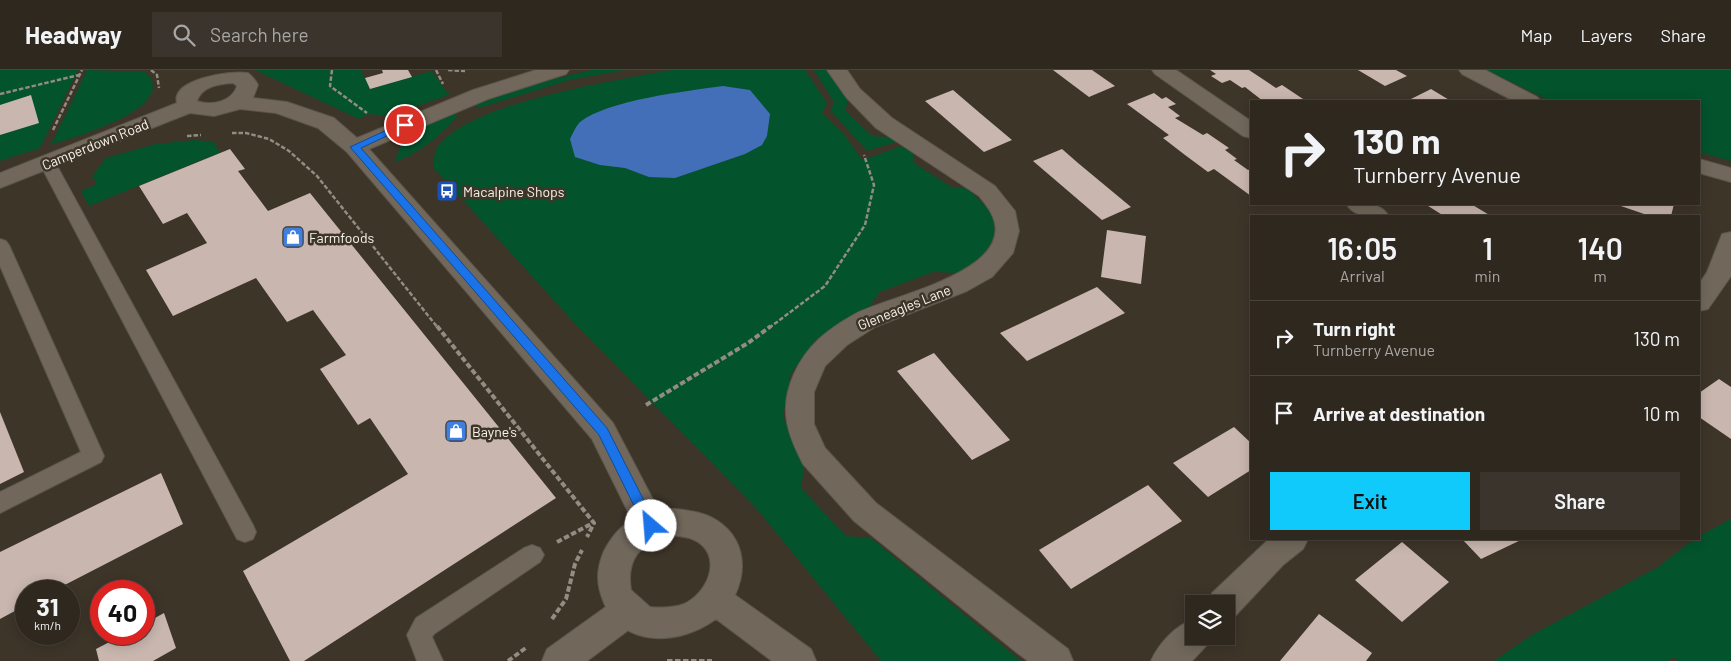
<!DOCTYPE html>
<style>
:root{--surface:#2e281f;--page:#3a342c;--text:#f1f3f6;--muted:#a7a6a4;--line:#49443d;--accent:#0fcafa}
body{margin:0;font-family:Barlow,sans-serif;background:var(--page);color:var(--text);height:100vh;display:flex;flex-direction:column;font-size:19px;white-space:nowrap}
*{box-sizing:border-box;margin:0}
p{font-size:16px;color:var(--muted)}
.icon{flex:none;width:28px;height:28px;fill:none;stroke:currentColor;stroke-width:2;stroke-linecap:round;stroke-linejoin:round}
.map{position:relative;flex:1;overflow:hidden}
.sheet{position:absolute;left:1250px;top:145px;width:450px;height:325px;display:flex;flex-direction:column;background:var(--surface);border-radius:0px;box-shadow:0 2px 12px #0003,0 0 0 1px var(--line)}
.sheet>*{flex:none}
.top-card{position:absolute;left:1250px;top:30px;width:450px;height:105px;border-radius:0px;box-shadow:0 2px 12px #0003,0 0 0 1px var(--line);background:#2e281f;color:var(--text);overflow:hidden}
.controls{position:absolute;left:1185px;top:525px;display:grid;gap:10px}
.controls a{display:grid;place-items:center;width:50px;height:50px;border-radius:0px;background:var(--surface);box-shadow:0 2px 12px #0003,0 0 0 1px var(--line);font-size:25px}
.speed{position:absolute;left:15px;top:510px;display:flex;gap:10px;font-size:25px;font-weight:700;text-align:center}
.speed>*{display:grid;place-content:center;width:65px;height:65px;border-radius:50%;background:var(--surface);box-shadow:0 2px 12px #0003,0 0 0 1px var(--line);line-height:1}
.speed small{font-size:12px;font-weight:400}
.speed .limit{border:8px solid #d22;background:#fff;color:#111}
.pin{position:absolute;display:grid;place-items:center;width:42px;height:42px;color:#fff;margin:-21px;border:2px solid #fff;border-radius:50%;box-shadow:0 1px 5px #0007}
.me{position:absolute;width:55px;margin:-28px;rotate:333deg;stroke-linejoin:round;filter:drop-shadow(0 0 4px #0008)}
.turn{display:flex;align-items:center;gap:18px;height:105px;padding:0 20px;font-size:22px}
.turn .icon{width:65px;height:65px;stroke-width:2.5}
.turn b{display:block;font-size:35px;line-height:42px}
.eta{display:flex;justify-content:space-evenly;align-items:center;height:85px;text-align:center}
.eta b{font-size:30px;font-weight:600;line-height:35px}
.action{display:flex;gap:10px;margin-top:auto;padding:10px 20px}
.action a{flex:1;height:58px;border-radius:0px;background:var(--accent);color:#111;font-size:20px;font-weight:600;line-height:58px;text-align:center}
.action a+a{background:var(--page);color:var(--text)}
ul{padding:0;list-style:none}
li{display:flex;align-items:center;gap:15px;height:75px;padding:0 20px;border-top:1px solid var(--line)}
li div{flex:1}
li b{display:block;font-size:19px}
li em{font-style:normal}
header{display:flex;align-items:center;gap:30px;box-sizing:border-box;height:70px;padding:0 25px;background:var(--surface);border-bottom:1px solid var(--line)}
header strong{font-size:24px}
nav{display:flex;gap:28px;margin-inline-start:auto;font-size:18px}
.search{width:350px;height:45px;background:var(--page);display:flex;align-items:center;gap:12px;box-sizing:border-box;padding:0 18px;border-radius:0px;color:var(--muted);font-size:19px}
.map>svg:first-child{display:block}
.green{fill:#03532d}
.water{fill:#426fb7}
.building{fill:#c9b7af}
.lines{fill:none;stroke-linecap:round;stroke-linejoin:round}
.service-casing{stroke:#5b554a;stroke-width:2}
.minor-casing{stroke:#5b554a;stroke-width:2}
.tertiary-casing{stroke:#5b554a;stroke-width:2}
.path-far1{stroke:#938c82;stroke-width:2.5;stroke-dasharray:4.5 2;stroke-linecap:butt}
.path{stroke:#938c82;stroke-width:4;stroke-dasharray:5.5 2.5;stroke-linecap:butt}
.service{fill:#71685b;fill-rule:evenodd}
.minor{fill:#71685b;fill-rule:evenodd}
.tertiary{fill:#71685b;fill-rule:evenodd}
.route{fill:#1a73e8;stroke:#114b97}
.labels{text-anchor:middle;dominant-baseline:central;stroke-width:5;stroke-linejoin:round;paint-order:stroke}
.street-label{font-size:14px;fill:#f8f3eb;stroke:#3e3529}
.poi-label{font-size:14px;fill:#f8f3eb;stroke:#3e3529;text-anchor:start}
</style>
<header>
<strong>Headway</strong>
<div class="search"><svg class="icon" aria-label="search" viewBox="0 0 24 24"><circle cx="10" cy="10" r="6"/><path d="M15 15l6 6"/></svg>Search here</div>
<nav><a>Map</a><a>Layers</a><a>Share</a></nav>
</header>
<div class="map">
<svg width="1731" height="591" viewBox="0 0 1731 591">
<rect width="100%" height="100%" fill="#3e3529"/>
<path class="green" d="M0 0H78L40 78 0 91Z
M87 0 145 2C147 4 151 8 152 11 163 43 72 68 51 75Z
M255 0H361L370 19 432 1 449 25 389 46 369 44 359 49Z
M592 0H625L570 10 479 38 473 34 521 17Z
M671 0H805L827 33 822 43 844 64 862 90 902 76 913 83 914 93 953 118H967L988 138 996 156 992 175 978 192 958 203 933 202 880 222 869 237 817 270 791 303 783 346 804 398 801 418 846 466 871 468 1021 591H881L756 438 578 257 433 97C434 91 434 83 437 78 465 33 619 10 671 0Z
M814 0H829L848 31 845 40 872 66 888 67 896 72 867 81 831 41 834 32Z
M1487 0H1731V91L1699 82V31H1550Z
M455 42 457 47C441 66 419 83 395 92 405 58 426 55 455 42Z
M195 70 213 72 221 82 89 136 81 121 97 114 92 106 106 88 156 74Z
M1731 449V591H1678L1673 587 1669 591H1494L1532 565 1658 497 1694 469H1699V466Z"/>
<path class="water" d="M723 16 750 20 770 44 767 66 762 75 745 84 675 108 649 107 625 98 600 95 575 87 570 69C573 63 576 56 580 52 608 30 687 21 723 16Z"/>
<path class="building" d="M382 0H408L412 7 370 19 365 8 383 3Z
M1053 0H1092L1115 16 1089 27Z
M1210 0H1249L1276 18 1282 15 1306 31H1263L1245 17 1242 18 1230 10 1222 13 1211 6 1216 4Z
M1358 0H1396L1407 6 1385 16Z
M1431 19 1451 31 1409 30Z
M953 20 981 44 1012 70 984 82 925 31Z
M1154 23 1162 29 1166 27 1176 34 1168 37 1180 46 1175 48 1203 65 1207 63 1229 78 1225 80 1237 89 1234 90 1248 100 1251 99V126L1214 99 1208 102 1185 85 1163 68 1169 65 1127 34Z
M31 25 39 53 0 65V35Z
M230 79 245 99 238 101 268 141 310 123 556 428 304 591H290L243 501 408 404 370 348 358 355 320 299 346 285 313 240 287 252 256 208 173 246 146 200 207 173 187 143 163 154 139 116Z
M1062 79 1078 93 1131 137 1102 150 1033 91Z
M1425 134H1471L1491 146H1444Z
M1615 134H1674L1671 146H1650Z
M1107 160 1146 166 1141 214 1101 207Z
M1097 217 1125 243 1027 291 1000 263Z
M934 283 951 303 1010 370 972 390 897 301Z
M1719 309 1731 317V369L1699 347V323Z
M0 342 24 402 0 414Z
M1234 357 1251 373V400L1208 427 1173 393Z
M161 403 183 454 53 521H26V535L0 549V482Z
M1148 415 1182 451 1071 519 1039 480Z
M1462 469H1523L1481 489Z
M1402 472 1449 512 1402 552 1355 510Z
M164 543 176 578 153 591H99L96 579 125 564H144V554Z
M1319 544 1372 583 1366 591H1280Z"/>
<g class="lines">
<g class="service-casing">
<path id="service" d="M48 89 54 90 56 94 253 455 256 462 253 469 245 472 237 469 40 94 42 90Z
M0 169 6 171 9 175 104 386 101 392 0 443V422L81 382 0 196Z
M532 475 540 478 544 485 540 492 434 564 432 567 443 591H417L407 565 416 548 524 478Z"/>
</g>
<g class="minor-casing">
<path id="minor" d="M827 0H847L860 19 892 48 995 116 1015 141 1019 161 1013 183 992 207 967 221 875 257 847 275 825 296 814 322V354L825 378 876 433 1068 579 1073 591H1028L1016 582 854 451 803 394C786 361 779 338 794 304 807 275 828 259 855 244 887 226 1025 201 990 141 987 136 983 131 979 126L876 58 846 27Z
M1152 0H1176L1251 51V68L1243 66 1155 4Z
M1459 0H1485L1537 27 1541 31H1514L1462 4Z
M1699 89 1731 98V112L1699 103Z
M1346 134C1362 133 1379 131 1389 146 1373 147 1356 149 1346 134Z
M1731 162V206L1708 239 1699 241V214L1707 202 1722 164Z
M1269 469H1308L1303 479 1283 495 1236 545 1226 548V534H1208L1212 523Z
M626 526 638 531 643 542 638 553 587 591H542L547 579 614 531Z
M1194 549V566H1210L1206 576 1192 591H1151C1159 573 1175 556 1194 549Z"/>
</g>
<g class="tertiary-casing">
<path id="tertiary" d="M536 0H569L566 4 488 29 369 79 613 353 659 441C670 437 678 439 690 441 733 447 754 485 735 525L811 579 816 591H772L716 549C681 575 624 579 604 533 596 514 596 500 604 481 611 468 619 457 632 450L592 369 347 82 318 58 276 43 240 39 214 46 190 43 0 118V103L177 33C170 9 231 0 248 3 252 6 256 11 258 15L253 28 287 32 334 48 357 68 473 20ZM233 13 237 16C232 32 211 36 197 31 202 16 219 14 233 13ZM669 465C676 466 685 466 692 469 724 482 710 522 684 534 673 538 661 538 650 537L631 520C626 489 640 474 669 465Z"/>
</g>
<path class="path-far1" d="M151 0 157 5 159 18
M332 0 330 16 367 43
M436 0 443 14
M448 0 465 1
M0 24 79 5
M53 60 82 0
M232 63H246L269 69 289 81 317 106 438 258
M187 66 201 65
M769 258 825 216 865 155 874 115 864 85"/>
<path class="path" d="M437 256 594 453 587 467
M646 335 748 273 771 256
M557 472 593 453
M552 549 566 529 575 494 582 480
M508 591 527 577
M667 591H712"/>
<use href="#service" class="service"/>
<use href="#minor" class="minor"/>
<use href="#tertiary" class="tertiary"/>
</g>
<path class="route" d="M402 53 410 55 361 78 607 358 657 456 655 460H646L599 365 350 77Z"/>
<defs>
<g id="bus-square" transform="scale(1.125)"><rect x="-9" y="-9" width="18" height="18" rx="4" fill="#1a4fb4" stroke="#3e3529"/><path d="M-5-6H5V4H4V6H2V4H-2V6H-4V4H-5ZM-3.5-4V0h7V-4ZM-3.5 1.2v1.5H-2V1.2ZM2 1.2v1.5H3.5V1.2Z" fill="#fff"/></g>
<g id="shop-square" transform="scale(1.125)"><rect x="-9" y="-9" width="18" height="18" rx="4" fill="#3f7fe0" stroke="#3e3529"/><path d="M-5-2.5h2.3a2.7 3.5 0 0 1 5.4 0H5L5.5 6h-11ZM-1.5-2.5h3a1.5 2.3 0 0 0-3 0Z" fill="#fff"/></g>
</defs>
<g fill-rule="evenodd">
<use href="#bus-square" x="447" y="121"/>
<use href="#shop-square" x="293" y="167"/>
<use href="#shop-square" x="456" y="361"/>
</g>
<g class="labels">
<g class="street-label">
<text transform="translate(95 74) rotate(-22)">Camperdown Road</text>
<text transform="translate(904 237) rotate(-22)">Gleneagles Lane</text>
</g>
<g class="poi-label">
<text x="463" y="121">Macalpine Shops</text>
<text x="309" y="167">Farmfoods</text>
<text x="472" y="361">Bayne's</text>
</g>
</g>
</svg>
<div class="controls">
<a><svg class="icon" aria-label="layers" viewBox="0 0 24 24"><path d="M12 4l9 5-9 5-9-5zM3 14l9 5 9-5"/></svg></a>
</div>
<div class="speed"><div>31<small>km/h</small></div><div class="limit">40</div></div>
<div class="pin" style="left:405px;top:55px;background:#d93025"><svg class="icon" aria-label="arrive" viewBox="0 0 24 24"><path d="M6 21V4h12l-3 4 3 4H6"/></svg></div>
<svg class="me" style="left:651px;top:456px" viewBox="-20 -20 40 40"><circle r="19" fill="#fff"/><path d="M0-13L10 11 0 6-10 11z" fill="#1a73e8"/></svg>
<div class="top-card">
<div class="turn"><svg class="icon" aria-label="right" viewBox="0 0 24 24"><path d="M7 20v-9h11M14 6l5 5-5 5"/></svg><div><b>130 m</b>Turnberry Avenue</div></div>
</div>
<section class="sheet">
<div class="eta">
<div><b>16:05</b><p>Arrival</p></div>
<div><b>1</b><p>min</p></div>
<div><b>140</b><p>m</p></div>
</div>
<ul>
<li><svg class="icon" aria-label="right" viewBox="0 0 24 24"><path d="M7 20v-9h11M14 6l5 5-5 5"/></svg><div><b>Turn right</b><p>Turnberry Avenue</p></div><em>130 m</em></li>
<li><svg class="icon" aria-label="arrive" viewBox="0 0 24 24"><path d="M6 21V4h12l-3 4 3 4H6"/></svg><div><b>Arrive at destination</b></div><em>10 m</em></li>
</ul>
<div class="action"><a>Exit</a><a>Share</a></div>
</section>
</div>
